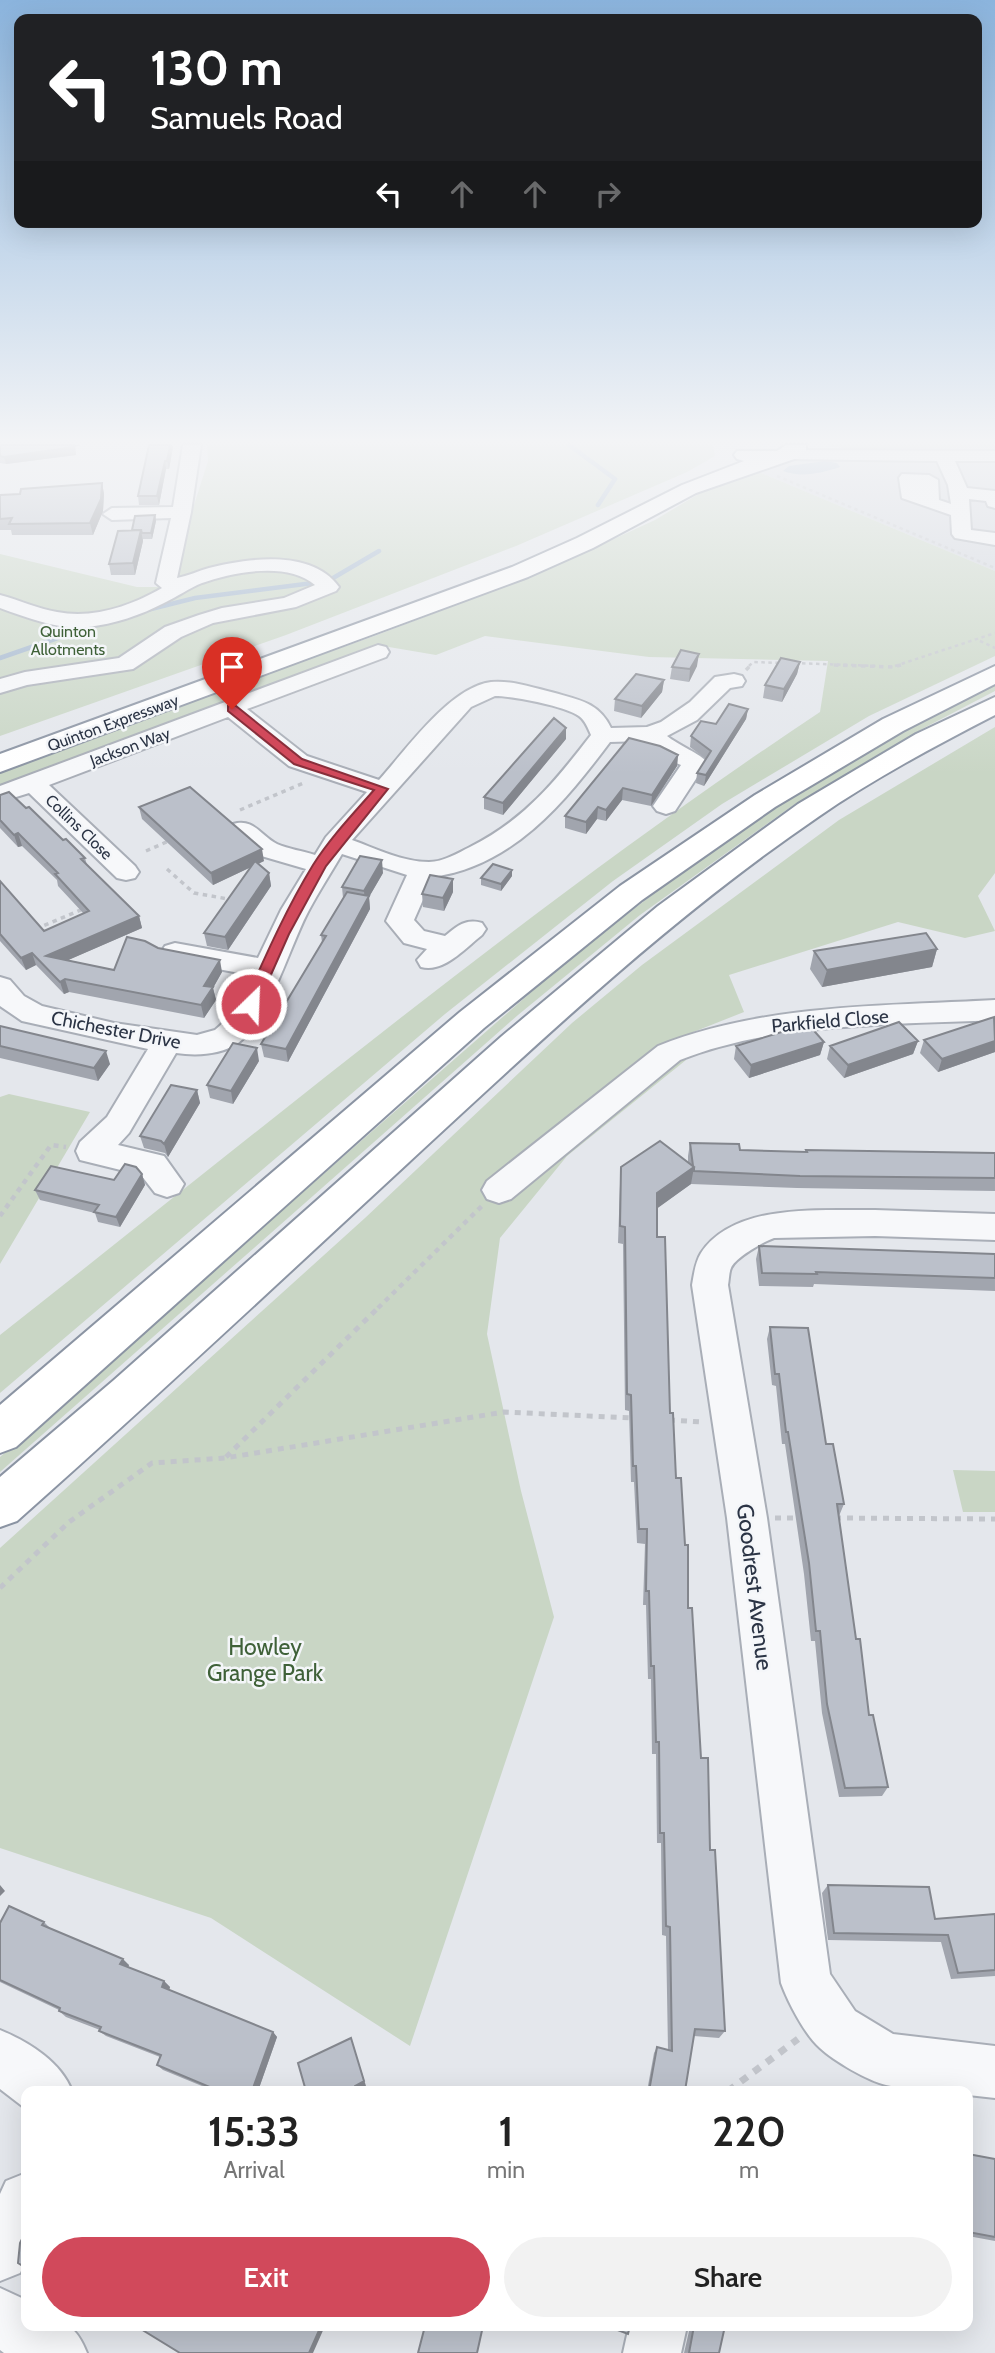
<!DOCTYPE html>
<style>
:root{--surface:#fff;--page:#f2f2f2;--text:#222;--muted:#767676;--accent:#d1495b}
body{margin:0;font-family:Cabin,sans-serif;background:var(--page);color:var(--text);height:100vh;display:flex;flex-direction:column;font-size:26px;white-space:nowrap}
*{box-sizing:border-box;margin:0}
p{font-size:23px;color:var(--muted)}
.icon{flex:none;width:38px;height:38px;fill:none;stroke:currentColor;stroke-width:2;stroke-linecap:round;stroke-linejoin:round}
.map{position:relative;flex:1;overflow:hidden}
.panel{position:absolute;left:21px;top:2086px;width:952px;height:245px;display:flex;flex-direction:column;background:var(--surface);border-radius:14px;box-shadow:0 7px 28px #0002}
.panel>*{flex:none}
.top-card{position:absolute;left:14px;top:14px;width:968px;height:214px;border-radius:14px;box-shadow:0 7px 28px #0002;background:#202124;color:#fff;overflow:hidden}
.pin{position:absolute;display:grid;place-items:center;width:60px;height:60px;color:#fff;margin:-72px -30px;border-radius:50% 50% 50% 0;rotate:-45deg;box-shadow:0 0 7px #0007}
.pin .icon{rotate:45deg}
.me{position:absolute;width:77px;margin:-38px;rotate:24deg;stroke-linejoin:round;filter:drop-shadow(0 0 5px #0008)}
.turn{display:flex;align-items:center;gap:24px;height:147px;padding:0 21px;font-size:32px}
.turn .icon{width:91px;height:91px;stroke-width:2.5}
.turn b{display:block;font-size:49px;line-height:60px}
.lanes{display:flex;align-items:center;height:66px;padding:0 21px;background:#0003;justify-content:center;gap:35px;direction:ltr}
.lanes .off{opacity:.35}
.eta{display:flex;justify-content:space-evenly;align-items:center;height:119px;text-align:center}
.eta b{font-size:42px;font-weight:600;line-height:49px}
.primary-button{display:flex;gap:14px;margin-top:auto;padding:14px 21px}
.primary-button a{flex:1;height:80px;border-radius:42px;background:var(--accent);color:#fff;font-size:28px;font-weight:600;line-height:80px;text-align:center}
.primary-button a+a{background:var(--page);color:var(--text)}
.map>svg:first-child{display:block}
.built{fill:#d2d6de}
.green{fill:#c9d6c5}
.water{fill:#9fb4cc}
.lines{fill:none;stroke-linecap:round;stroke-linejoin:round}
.stream{stroke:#9fb4cc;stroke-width:4.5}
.minor-casing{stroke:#a9aeb7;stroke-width:4}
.highway-casing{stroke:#8b94a3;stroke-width:4}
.path-far4{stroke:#c2c5cb;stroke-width:2.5;stroke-dasharray:3.5 3.5;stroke-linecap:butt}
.path-far3{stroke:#c2c5cb;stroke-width:3.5;stroke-dasharray:4.5 4.5;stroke-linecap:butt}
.path-far2{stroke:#c2c5cb;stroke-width:4.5;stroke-dasharray:5 5;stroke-linecap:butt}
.path-far1{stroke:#c2c5cb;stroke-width:5;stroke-dasharray:6 6;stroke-linecap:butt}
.path{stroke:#c2c5cb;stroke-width:7;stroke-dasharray:8 8;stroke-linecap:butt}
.minor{fill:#f7f8fa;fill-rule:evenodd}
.highway{fill:#fff;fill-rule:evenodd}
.wall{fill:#a1a5ae}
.shaded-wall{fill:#83868d}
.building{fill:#bbc0ca;stroke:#83868d;stroke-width:2}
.route{fill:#d1495b;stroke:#882f3b;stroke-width:2}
.labels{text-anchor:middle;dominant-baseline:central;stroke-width:5;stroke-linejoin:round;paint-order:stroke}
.far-park-label{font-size:16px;fill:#3f6138;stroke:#f4f6f9}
.far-street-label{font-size:16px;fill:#2b3445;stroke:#f4f6f9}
.street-label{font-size:19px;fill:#2b3445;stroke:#f4f6f9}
.near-street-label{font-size:23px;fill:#2b3445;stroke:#f4f6f9}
.near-park-label{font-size:23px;fill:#3f6138;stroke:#f4f6f9}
</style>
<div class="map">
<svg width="995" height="2353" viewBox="0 0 995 2353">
<rect width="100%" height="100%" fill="#e4e7ec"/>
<path class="built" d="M995 447V571L754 470 811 457 854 461 855 453 848 449Z"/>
<path class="green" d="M207 445H713L715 456 687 472 516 546 286 635 0 736V554L137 587H168L208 461Z
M825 445H995V447L848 449Z
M754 470 995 571V656L869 716 722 804 613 881 445 1014 0 1393V1335C270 1123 534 902 820 712L828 661 649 657 485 636 436 655 383 646 0 788V769L377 635 547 570 655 520 712 486Z
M995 684V691L922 729 792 806 640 915 518 1015 0 1472V1457L561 966C631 911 701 855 776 807 847 762 920 722 995 684Z
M995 727V873L978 896 995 931 965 938 898 922 729 975 744 1012 658 1046 686 1060 567 1156 500 1238 487 1334 521 1491 554 1617 410 2046 211 1918 0 1848V1548L365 1218 572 1023 642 965 839 820Z
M9 1094 90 1112 0 1264V1097Z
M953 1470 995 1471V1512H963Z"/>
<path class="water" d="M825 461 837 463 840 467C822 473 801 478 783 471L789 466Z"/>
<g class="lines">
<path class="stream" d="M569 445 615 479 598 505
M328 581 379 551
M147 610 195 598 321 582
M0 658 95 625"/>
<g class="minor-casing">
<path id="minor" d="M183 445H201L191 512 177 578C188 576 198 571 209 568 248 558 312 549 339 587L336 591 296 607 213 623 181 637 133 669 27 685 0 693V679L25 672 119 658 165 627 199 615 222 608 284 598 315 585C288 561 233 572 202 583 189 588 177 597 164 603 141 615 114 624 88 627 58 630 28 618 0 608V595C19 600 38 609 57 612 93 619 131 606 162 588L156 583 171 518 112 520 103 514 112 508 173 507Z
M788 450 995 451V461H955L967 488 995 491V508L988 506 986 501 969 499 971 530 995 533V545L955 538 952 534 951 515 902 498 899 478 902 474 929 475 938 480 939 500 951 504 948 485 937 461 782 459 779 455Z
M378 645 386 647 389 652 386 657 247 709 307 756 379 780C406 750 450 687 491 682 513 680 534 688 555 693 580 700 599 703 611 728L647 727 661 722 690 702 715 677 734 674 742 676 745 681 742 686 730 688 697 720 667 736C677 744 702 755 707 762L675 811 666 814 657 811 653 806 681 765 664 758 644 741 610 742C565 802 513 866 433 877L414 920 424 931 445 936C457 926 466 918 482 923L486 929 482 935C464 949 444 973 421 967L417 960 427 949 404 943 386 921 407 875 342 854C331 873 319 891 309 910 290 945 269 1021 238 1043 221 1055 196 1056 176 1053L129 1133 118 1145 164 1156 184 1184 179 1193 167 1197 155 1193 141 1175 80 1160 76 1151 80 1142 107 1117 148 1049 22 1021 0 1006V977L10 980 24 996 42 1006 114 1023 197 1035 215 1030 231 1016 250 975 175 961 165 958 161 952 165 946 175 943 258 958 281 910 306 869 258 855 229 829 233 824C254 818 260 835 277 844 288 849 303 851 315 855L326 837 367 792 289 766 228 717 49 785 135 866 139 872 135 878 126 880 117 878 29 793 0 802V786ZM495 696C512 696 565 706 579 716 585 720 588 728 591 735 554 783 525 819 470 847 458 853 443 862 429 862 403 862 377 849 352 840L471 707Z
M995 1000V1020C893 1025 776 1022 680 1060L511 1199 499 1203 487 1199 482 1190 487 1181 658 1046C764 1004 883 1006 995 1000Z
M875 1210 995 1214V1240L875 1236 774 1238C763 1242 735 1258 731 1268 729 1272 729 1280 728 1285L767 1518 830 1974 855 2011 893 2034 995 2046V2098L968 2095V2091C941 2091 912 2091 886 2085 868 2081 834 2061 820 2048 805 2035 788 2002 781 1983L727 1518 692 1285C694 1274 695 1263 701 1253 735 1202 822 1211 875 1210Z
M0 2030C29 2042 61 2062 72 2091H26V2109L0 2089Z
M26 2173V2260L20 2273 0 2281V2194L6 2181Z
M0 2288 26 2300V2326C62 2326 72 2316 87 2353H4L0 2350Z
M629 2326H687L681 2353H623Z"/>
</g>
<g class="highway-casing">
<path id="highway" d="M786 445H806V450L797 458 696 493 593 548 528 577 0 772V754L512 567 577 538 682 485 744 461 737 459 734 455 737 451H777Z
M995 666V684L903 731 775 807 642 900 484 1028 16 1447 0 1453V1405L460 1012 620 886 755 795 883 719Z
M995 697V715C935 746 873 779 818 817 670 918 539 1042 408 1163 278 1283 149 1404 17 1521L0 1527V1477L114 1380 502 1036 658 906 798 804 916 734Z"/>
</g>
<path class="path-far4" d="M777 476 995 568
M980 641 995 648
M795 663 877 666
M749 666 753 662 783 663
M895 666 995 633"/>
<path class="path-far3" d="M834 665 893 667 901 665
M746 670 751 665
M240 810 306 782
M146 851 171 840
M167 869 194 893 234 900
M36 929 83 909"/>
<path class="path-far2" d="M0 1216 51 1145 66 1147
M378 1308 482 1206"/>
<path class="path-far1" d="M669 1420 702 1422
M226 1457 380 1306
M775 1518H802
M835 1518 995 1519
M0 1588 69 1522 152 1463 225 1458 504 1412 632 1418"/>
<path class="path" d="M728 2091 798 2039"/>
<use href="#minor" class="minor"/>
<use href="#highway" class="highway"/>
</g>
<path class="wall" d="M0 445 75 447 76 455 6 464 0 463Z
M173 447 169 469H166L159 505H139L138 496Z
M102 483 104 494 103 511 93 535H12L11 530H0V495L20 494Z
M155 515 156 521 152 539H143V541L135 575H111L109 564 132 530Z
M800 662 797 674 782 702 763 698 765 685Z
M697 666 689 682 670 679 672 667Z
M664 680 662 692 641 718 614 711 615 699Z
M748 709 746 719 704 786 696 783 697 773 706 759 690 747 691 736Z
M566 739 503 815 484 809V797Z
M678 755 677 766 651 806 622 800 606 821 597 819 586 834 565 828V816Z
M0 795 26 808 85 858 87 865 139 916 142 928 68 960 114 970 158 948 222 972 213 988 216 1000 204 1018 69 992 64 994 36 965 26 970 0 941V881L44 931 84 914 58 886 57 880 22 846 18 847 0 828Z
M139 807 264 861 258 864 269 873 271 886 228 950 207 946 204 933 251 867 213 885 142 819Z
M512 870V876L501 891 481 885V878Z
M383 873 369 897 370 909 288 1062 264 1057 261 1044 322 942 321 935 343 898 342 887Z
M453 892 444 911 423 907 422 894Z
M937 949 932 967 822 987 810 969 814 951Z
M995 1017V1052L938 1072 920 1053 924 1040Z
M0 1026 110 1064 98 1081 0 1058Z
M918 1041 913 1054 844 1078 827 1059 830 1046Z
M824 1042 820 1055 749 1078 734 1059 736 1046Z
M259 1061 233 1104 210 1098 207 1085Z
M197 1090 200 1103 168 1157 165 1153 144 1148 140 1136Z
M690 1143 740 1150 806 1152V1150L995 1153V1191L797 1188 691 1184 657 1208V1237L670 1413 701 1758 710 1850 725 2031 719 2038 694 2036 685 2091H647L654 2053 657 2047 668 2050 666 1936 662 1935 661 1843H657L656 1754H652L651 1679H648L646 1605H643L645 1544 637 1543 634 1482H631L629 1411 625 1410 623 1244 618 1243 620 1185 621 1167 688 1162V1156Z
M142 1174 145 1185 120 1227 98 1222 95 1213 40 1200 35 1190 114 1180Z
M759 1246 995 1254V1291L814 1284 813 1287 759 1286 756 1259Z
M770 1327 826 1444 844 1504 839 1516 856 1639 869 1715 888 1787 882 1796 839 1797 822 1713 815 1641H811L804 1574 785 1444H782L776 1386 772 1385 767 1339Z
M828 1885 935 1919 995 1914V1976L951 1979 941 1942 828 1940 822 1893Z
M44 1922 51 1929 129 1965 128 1967 164 1981 170 1987 169 1990 273 2032 277 2037 258 2091H214L163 2070 157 2065 160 2057 106 2036 99 2031 100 2030 66 2017 59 2011V2010L0 1982V1923Z
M968 2154 995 2159V2241L968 2236Z
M687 2326H725L719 2353H684L690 2327Z"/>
<path class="shaded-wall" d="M74 445H81L75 447 76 455 6 464 4 457Z
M170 445H172L173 447 169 469 167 461Z
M165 461 166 469 159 505 157 496Z
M102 483 104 494 103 511 93 535 90 523Z
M155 515 156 521 152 539 151 533Z
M141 530 143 541 135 575 133 563Z
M699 654 697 666 689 682 690 669Z
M800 662 797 674 782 702 784 689Z
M664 680 662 692 641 718 642 706Z
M748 709 746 719 704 786 706 775Z
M566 728V739L503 815V803Z
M678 755 677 766 651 806 652 795Z
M623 788 622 800 606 821V810Z
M598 807 597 819 586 834V822Z
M18 833 22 846 18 847 14 835Z
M262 849 264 861 213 885 211 873Z
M382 860 383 873 369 897 370 909 288 1062 286 1049 365 903 364 891Z
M512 870V876L501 891V884Z
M269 873 271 886 228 950 225 937Z
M453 879V892L444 911 443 898Z
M139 916 142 928 50 968 46 956Z
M937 949 932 967 822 987 827 970Z
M32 953 36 965 26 970 21 958Z
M220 960 222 972 213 988 216 1000 204 1018 201 1005 204 986Z
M65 979 69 992 64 994 60 982Z
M918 1041 913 1054 844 1078 848 1065Z
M995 1041V1052L938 1072 942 1059Z
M824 1042 820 1055 749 1078 751 1065Z
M257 1048 259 1061 233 1104 231 1091Z
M106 1051 110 1064 98 1081 94 1068Z
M197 1090 200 1103 168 1157 164 1144Z
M694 1167 691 1184 655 1210 657 1193Z
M142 1174 145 1185 120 1227 116 1217Z
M0 1885 5 1891 0 1896Z
M123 1959 129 1965 127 1970 120 1964Z
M164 1981 170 1987 168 1993 162 1987Z
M273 2032 277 2037 258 2091H252Z
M351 2038 366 2086 358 2090V2091H355Z
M321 2326H325L313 2353H309Z"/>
<path class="building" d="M0 445H74V447L4 457 0 456Z
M149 445H170L167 461H165L157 496H138Z
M102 483 101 499 90 523 9 524 12 518 0 519V495L20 494 21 489Z
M155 515 151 533H142L141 530H132L135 516Z
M141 530 133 563 109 564 118 531Z
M681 650 699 654 690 669 672 667Z
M781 658 800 662 784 689 765 685Z
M636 674 664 680 642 706 615 699Z
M729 704 748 709 706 775 697 773 711 751 691 736 701 721 716 724Z
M554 718 566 728 503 803 484 797Z
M629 738 660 746 678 755 652 795 623 788 606 810 598 807 586 822 565 816Z
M190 787 262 849 211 873 139 807Z
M9 792 26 808 29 807 63 840 66 839 85 858 81 859 139 916 46 956 114 970 127 937 145 941 158 948 220 960 204 986 213 987 201 1005 65 979 60 982 32 953 21 958 0 934V881L44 931 89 911 55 874 58 873 18 833 14 835 0 820V795Z
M360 856 382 860 364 891 342 887Z
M255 861 269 873 225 937 204 933Z
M493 864 512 870 501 884 481 878Z
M430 875 453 879 443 898 422 894Z
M347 892 369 896 286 1049 261 1044 326 936 321 935Z
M926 933 937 949 827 970 814 951Z
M994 1017 995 1041 942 1059 924 1040Z
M899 1022 918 1041 848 1065 830 1046Z
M808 1024 824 1042 751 1065 736 1046Z
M0 1026 106 1051 94 1068 0 1046Z
M233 1043 257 1048 231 1091 207 1085Z
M171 1085 197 1090 164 1144 161 1141 140 1136Z
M660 1141 694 1167 657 1193V1237H665L670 1413H673L676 1478H681L685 1545H688V1608H692L701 1758H708L710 1850H715L725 2031 695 2029 685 2091H649L657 2047 672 2051 670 1927 666 1926 664 1833H660L659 1742H656L654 1666H651L649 1591H646L647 1529H639L636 1466H633L631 1395 627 1394 625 1227 620 1226 621 1167Z
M690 1143 739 1144 740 1150 807 1152 806 1150 995 1153V1178L800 1176 694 1171V1167L693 1166Z
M125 1164 136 1167 142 1174 116 1217 94 1212 99 1205 35 1190 51 1166 114 1180Z
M759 1246 995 1254V1278L816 1272 817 1274 762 1273Z
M770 1327 808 1328 826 1444H833L844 1504H837L856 1639H860L869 1715H873L888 1787 845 1788 827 1704 820 1631H816L809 1563 788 1432H786L779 1374H775Z
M828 1885 929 1887 935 1919 995 1914V1970L958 1973 948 1935 834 1933Z
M9 1906 44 1922 42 1925 123 1959 120 1964 164 1981 162 1987 273 2032 252 2091H219L157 2065 161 2055 99 2031 101 2027 59 2011 60 2008 0 1980V1923Z
M351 2038 364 2081 355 2086V2091H306L298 2063Z
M968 2154 995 2159V2237L968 2232Z
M26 2231V2268L18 2263 20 2243Z
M136 2326H321L309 2353H180Z
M425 2326H483L477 2353H418Z
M607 2326H630L628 2334Z
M693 2326H725L719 2353H689L694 2326Z"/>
<linearGradient id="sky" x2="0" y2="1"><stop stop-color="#8bb4dd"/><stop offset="0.57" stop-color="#f3f4f6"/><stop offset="1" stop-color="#f3f4f6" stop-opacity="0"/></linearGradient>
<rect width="995" height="774" fill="url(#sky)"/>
<path class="route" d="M228 706H236L302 759 388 789 326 866 289 934 258 1004 251 1009 244 1004C265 957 286 909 313 865 330 838 353 814 374 790L294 764 228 711Z"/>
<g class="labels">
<g class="far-park-label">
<text x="68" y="631">Quinton<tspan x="68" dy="18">Allotments</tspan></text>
</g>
<g class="far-street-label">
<text transform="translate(113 723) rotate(-20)">Quinton Expressway</text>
<text transform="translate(130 747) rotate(-20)">Jackson Way</text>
<text transform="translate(79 827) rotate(44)">Collins Close</text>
</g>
<g class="street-label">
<text transform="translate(830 1021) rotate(-5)">Parkfield Close</text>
<text transform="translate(116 1030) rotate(11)">Chichester Drive</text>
</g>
<g class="near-street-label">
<text transform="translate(755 1587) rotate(83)">Goodrest Avenue</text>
</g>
<g class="near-park-label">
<text x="265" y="1647">Howley<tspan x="265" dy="26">Grange Park</tspan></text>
</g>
</g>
</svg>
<div class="pin" style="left:232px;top:709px;background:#d93025"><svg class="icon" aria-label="arrive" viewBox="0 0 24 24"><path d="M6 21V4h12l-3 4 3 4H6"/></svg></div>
<svg class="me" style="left:251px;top:1004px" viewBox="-20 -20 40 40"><circle r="17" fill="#d1495b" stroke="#fff" stroke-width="3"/><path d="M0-11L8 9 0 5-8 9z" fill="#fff"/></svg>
<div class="top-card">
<div class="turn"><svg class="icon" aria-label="left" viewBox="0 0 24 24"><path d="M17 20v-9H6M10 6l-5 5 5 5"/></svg><div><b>130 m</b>Samuels Road</div></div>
<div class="lanes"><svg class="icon" aria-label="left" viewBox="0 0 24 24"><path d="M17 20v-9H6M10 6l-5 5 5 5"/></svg><svg class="icon off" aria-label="ahead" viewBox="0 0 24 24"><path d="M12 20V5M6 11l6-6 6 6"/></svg><svg class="icon off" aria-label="ahead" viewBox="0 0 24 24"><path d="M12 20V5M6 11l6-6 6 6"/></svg><svg class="icon off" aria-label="right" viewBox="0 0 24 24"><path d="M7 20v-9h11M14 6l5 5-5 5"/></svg></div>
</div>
<section class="panel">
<div class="eta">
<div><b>15:33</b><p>Arrival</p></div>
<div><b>1</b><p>min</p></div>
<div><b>220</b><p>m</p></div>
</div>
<div class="primary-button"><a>Exit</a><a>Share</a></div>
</section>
</div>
